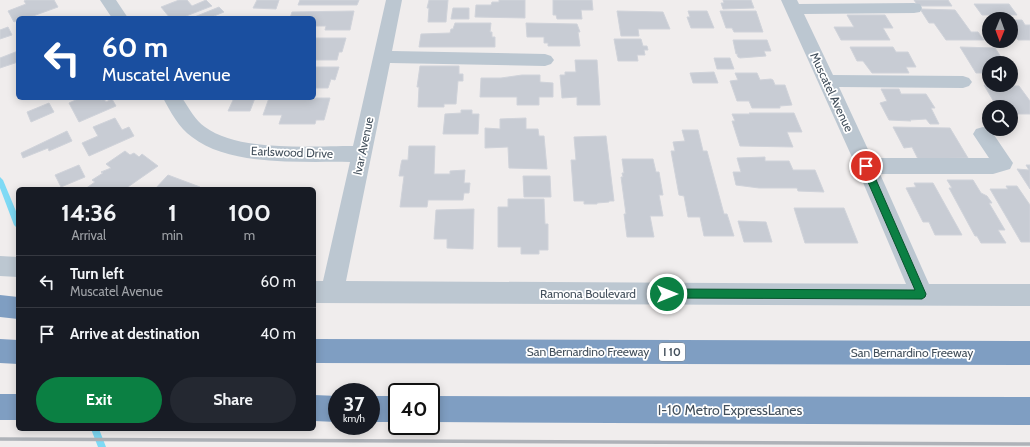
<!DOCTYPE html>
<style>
:root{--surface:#171b24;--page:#242831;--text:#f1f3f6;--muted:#9ea1a6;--line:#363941;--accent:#0b8043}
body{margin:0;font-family:Cabin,sans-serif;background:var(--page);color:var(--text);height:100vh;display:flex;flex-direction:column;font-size:15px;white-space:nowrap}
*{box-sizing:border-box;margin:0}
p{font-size:13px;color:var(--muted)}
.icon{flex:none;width:22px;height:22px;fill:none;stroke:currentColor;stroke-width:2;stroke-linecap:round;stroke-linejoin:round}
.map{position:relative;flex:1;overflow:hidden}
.panel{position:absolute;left:16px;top:187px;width:300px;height:244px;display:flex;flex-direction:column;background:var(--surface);border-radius:6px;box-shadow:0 2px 10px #0003}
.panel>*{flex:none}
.top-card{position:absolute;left:16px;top:16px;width:300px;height:84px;border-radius:6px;box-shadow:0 2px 10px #0003;background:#1a4fa0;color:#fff;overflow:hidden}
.needle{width:26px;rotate:181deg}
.buttons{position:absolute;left:982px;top:12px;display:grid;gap:8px}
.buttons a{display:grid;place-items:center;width:36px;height:36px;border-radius:50%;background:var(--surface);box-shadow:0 2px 10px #0003;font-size:20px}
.speed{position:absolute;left:328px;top:383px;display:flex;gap:8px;font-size:20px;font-weight:700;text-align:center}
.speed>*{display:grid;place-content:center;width:52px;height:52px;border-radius:50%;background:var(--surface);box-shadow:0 2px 10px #0003;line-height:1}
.speed small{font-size:10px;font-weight:400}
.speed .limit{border:2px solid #111;border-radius:6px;background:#fff;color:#111}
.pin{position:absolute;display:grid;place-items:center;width:34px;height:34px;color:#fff;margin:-17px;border:2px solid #fff;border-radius:50%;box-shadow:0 1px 4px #0007}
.me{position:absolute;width:44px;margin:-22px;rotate:90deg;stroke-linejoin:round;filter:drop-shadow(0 0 3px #0008)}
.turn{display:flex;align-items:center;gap:14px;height:84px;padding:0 20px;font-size:18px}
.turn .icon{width:52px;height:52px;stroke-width:2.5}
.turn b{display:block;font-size:28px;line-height:34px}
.eta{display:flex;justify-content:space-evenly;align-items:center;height:68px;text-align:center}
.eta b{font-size:24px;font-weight:700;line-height:28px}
.button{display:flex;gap:8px;margin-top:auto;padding:8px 20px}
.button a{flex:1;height:46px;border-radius:24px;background:var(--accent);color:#fff;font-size:16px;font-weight:700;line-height:46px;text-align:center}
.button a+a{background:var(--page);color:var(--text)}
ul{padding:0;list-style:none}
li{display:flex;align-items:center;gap:12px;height:52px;padding:0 20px;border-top:1px solid var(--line)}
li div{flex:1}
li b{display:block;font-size:15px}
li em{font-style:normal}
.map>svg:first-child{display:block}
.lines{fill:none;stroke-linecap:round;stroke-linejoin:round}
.stream{fill:#7edaf5;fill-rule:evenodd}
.building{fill:#c8ccd4;stroke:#d0d3da}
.minor{fill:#bcc7d1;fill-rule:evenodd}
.highway{fill:#7f9ec2;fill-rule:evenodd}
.rail{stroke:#aeb2b8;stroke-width:3.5}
.route{fill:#0b8043;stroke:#07532c}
.labels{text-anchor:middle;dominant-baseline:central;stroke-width:3.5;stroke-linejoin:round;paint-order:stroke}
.shield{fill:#fff;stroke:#7b848d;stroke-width:1}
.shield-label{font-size:11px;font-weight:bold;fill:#43505c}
.street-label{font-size:12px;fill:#43505c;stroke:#fff}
.near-street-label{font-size:14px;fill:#43505c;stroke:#fff}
</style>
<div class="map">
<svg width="1030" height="447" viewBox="0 0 1030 447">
<rect width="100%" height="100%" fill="#f0eded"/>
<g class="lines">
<path class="stream" d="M0 177 3 180 18 216V228L16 227 14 225 0 188Z
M91 429H99L106 447H98Z"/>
</g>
<path class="building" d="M26 0H54L58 7 33 16 18 18V20L14 22 8 11 26 4 24 1Z
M179 0H187L192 6 206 0 212 6 181 18H170L161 7Z
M257 0H279L276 9 253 8Z
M300 0H359L357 5H298Z
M429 0H448L446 22H428L429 8H427Z
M499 0H525V18L475 17 476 5H491L492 2H499Z
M553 0H592L593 10H581L582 19H557L556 15H553Z
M723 0H751L754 8 723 9 721 3H724Z
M914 0H948L952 6H918Z
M974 4H1009L1017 15H982Z
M219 7 224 12 214 16 218 18H192Z
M453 8H469V19H451Z
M920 9 955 10 971 32H978L984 40H946L934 23H929Z
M354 11 350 30H325L326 26H314V18H290L292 12Z
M617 11 663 12 670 29H638L639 36H621Z
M688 11H707L714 28H691L687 17H690Z
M720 11H756L763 32H734L732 28H726Z
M847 15H885L893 28H883L890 40H841L834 27H854Z
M1011 20H1022L1025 25H1030V40H1018L1013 35H1017L1011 27Z
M455 23H491L490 32H492V37H495V47H419L421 34 450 33 451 29H453Z
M526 23 577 24 580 32H578L580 46H548V43H544V37H527Z
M8 27 12 35 0 39V30Z
M314 38H346L342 52H339L337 60H314Z
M614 39H641L643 46H647L648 50H644L645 55H637L638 61H618Z
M733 40H767L771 51H764L766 56 740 58 738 57 737 55 738 54H736Z
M850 47H893L896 52H908L916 67H906L909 73H872L863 61H857Z
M960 47 995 48 1005 63H989V73H976Z
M18 51V62L0 68V58Z
M714 58H730L734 69H717Z
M575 60H597L600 105H577V97L562 98 560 75H565V72H576Z
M420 66H459V74H463V81H458L456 104H444V107H418L419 87H417Z
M314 67H339L335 80 331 79 328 88H314Z
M714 72 718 83H693L690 73Z
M735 73H757L760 80 771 79 773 80 775 85H785L792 105 780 106V108H752L749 101H737L730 81 738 80Z
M522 75H540V82L553 83V97H539V105H517V97H480L481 78H501Z
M984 85 1019 86 1030 101V114H1011V107H997Z
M881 89H899L901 94H926L935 108H931L939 124H930L926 119 910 120 911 121 889 120 880 103 887 101Z
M80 98H100L101 100 104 99 106 102 112 99 116 106 79 122 69 103Z
M234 98H255L250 111H228Z
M269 98H330L324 120H316L315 124H279L282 115H263Z
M49 103 54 112 31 122 27 112Z
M461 110H472V114H479L478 134H443L445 114 461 113Z
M749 113H794L802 132H787L793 147 740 146 732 121H735L732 114H750Z
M115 118 122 130 129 127 134 136 89 156 82 143 98 136 93 127Z
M526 118V129H538L539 136H544L547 169 509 168 508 147 485 148V128L500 129V119Z
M893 127 950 128 968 158 918 159 912 147 904 148Z
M682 130H698L703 151H707L724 214H727L734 236H704L700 217H688L684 196 679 195 671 151H675L673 142 685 141Z
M67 131 72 141 49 151 48 148 23 158 21 153Z
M606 136 614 201H609V202L597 203V204H584V201H574L571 160H576L574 137Z
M409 146H435L434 174H450V171L465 170 464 183H470L469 193H464L463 200H428L427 207H400L404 176H399L401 164 402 160H408Z
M125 151 130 155 134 153 139 157 142 154 158 166 125 189H85L95 182 92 180 103 173 101 172 111 168 106 164Z
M765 157V161H789L793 170H815L824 192 798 191 797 188H759L736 185 733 172H741L737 158Z
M622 159H653L656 172H659L663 195H659L663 216H650L654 237H627L624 214H626L621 177H623L622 173H624Z
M79 165 85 177 61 187 55 175Z
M1026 165H1030V189L1017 169 1029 170Z
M168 175 200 187 198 189H155Z
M523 176H550L551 197H524Z
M947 180H973L981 193 987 196 992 203H989L1005 230H998L1006 243H981L977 236H975L949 188H952Z
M914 183H933L962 235H935L929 222H923L906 188 916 187Z
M1006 186H1017L1030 205V242H1021L990 189H1008Z
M508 199H544L545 224H548V250H539V254H521V247H498V207H508Z
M794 208H844L858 243H805Z
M474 209 473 249 447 248V239H434L436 210Z
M738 221 766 222 772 242H744Z"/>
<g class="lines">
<path class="minor" d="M100 0H116L128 18H112Z
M386 0H402L392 51 545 54 551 56 554 60 551 64 545 66 390 63 346 281 906 284 856 166 781 0H797L799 4 914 3 920 4 922 8 920 12 914 13 804 14 833 75 963 76 969 78 972 82 969 86 963 88 839 87 872 158H989L973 134 976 129 983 127 990 129 1013 163 1010 169 993 174H880L929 284H1030V306L314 303V281H323L350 162C303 161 230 167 192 137 179 128 170 111 163 98H182C189 108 195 120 205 127 238 152 312 146 353 146Z
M0 256 18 257V277L0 276Z"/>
<path class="highway" d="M0 295 18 297V319L0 317Z
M0 339 18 340V364L0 363Z
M314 339 1030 341V365L314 363Z
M0 394H18V420H0Z
M314 395 337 396V422L314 421Z
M371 396H397V422H371Z
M431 396 1030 397V425L431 422Z"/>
<path class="rail" d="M0 439 1030 444"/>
</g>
<path class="route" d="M866 163 870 166 926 294 925 297 922 299 667 298 663 297 662 294 663 291 667 289 915 290 861 166Z"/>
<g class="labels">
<rect class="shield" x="659" y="343" width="26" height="18" rx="3"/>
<g class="shield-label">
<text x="672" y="352">I 10</text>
</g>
<g class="street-label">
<text transform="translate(832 92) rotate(65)">Muscatel Avenue</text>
<text transform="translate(363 146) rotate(-78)">Ivar Avenue</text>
<text transform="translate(292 152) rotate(2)">Earlswood Drive</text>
<text x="588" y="293">Ramona Boulevard</text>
<text x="588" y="351">San Bernardino Freeway</text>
<text x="912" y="352">San Bernardino Freeway</text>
</g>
<g class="near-street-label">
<text x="730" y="410">I-10 Metro ExpressLanes</text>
</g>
</g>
</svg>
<div class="buttons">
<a><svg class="needle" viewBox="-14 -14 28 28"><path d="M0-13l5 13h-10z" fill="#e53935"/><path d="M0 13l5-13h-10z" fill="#9ea1a6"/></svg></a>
<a><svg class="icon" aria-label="sound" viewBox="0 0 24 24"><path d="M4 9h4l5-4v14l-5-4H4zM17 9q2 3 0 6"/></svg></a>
<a><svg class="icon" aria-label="search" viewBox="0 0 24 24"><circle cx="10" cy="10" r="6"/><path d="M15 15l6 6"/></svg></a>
</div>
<div class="speed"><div>37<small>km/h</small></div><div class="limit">40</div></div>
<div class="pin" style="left:866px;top:166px;background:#d93025"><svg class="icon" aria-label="arrive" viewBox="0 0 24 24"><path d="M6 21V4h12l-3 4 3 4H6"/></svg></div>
<svg class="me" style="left:667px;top:294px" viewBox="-20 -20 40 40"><circle r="17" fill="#0b8043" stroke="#fff" stroke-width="3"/><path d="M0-11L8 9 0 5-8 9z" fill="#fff"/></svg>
<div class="top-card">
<div class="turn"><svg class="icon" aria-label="left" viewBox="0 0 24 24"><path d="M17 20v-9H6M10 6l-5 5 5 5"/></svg><div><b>60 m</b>Muscatel Avenue</div></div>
</div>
<section class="panel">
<div class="eta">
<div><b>14:36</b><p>Arrival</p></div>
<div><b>1</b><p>min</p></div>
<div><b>100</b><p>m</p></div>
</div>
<ul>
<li><svg class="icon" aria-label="left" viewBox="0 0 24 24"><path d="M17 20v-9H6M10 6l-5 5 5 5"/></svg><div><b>Turn left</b><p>Muscatel Avenue</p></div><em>60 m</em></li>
<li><svg class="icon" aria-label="arrive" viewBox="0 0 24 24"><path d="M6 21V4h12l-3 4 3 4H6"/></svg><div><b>Arrive at destination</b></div><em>40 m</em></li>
</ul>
<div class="button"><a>Exit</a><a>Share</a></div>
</section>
</div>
